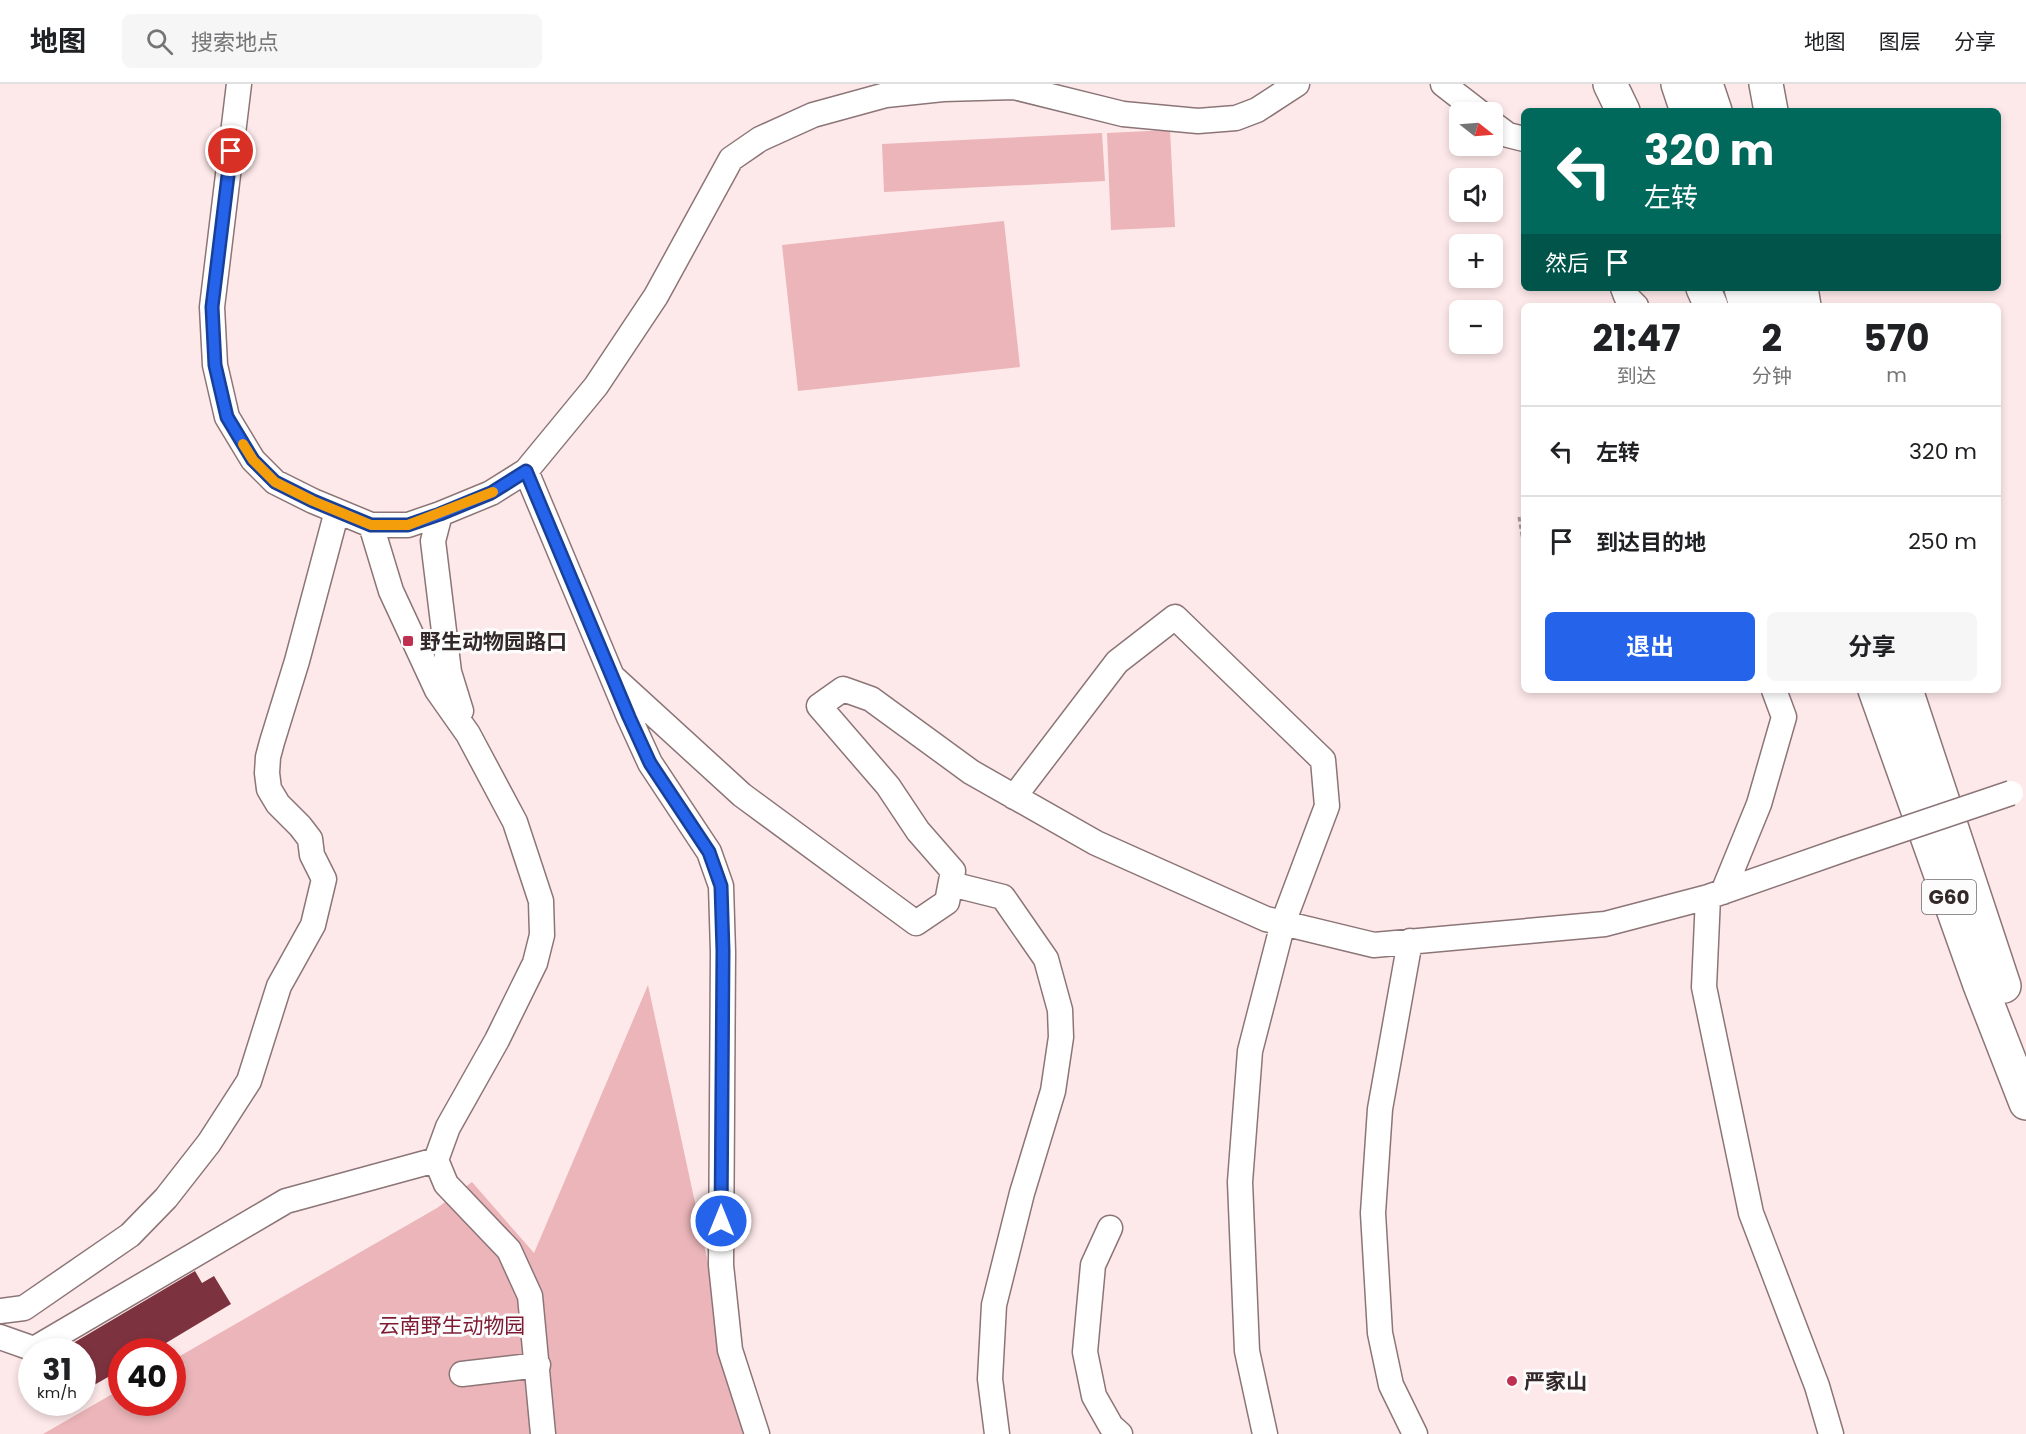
<!DOCTYPE html>
<html lang="zh">
<meta charset="utf-8">
<style>
:root{--surface:#fff;--page:#f6f6f6;--text:#202124;--muted:#757577;--line:#e0e0e0;--accent:#2563eb}
body{margin:0;font-family:Poppins,"Noto Sans SC",sans-serif;background:var(--page);color:var(--text);height:100vh;display:flex;flex-direction:column;font-size:22px;white-space:nowrap}
*{box-sizing:border-box;margin:0}
p{font-size:20px;color:var(--muted)}
.icon{flex:none;width:33px;height:33px;fill:none;stroke:currentColor;stroke-width:2;stroke-linecap:round;stroke-linejoin:round}
.map{position:relative;flex:1;overflow:hidden}
.details{position:absolute;left:1521px;top:219px;width:480px;height:390px;display:flex;flex-direction:column;background:var(--surface);border-radius:9px;box-shadow:0 3px 9px #0003}
.details>*{flex:none}
.banner{position:absolute;left:1521px;top:24px;width:480px;height:183px;border-radius:9px;box-shadow:0 3px 9px #0003;background:#00695c;color:#fff;overflow:hidden}
.needle{width:39px;rotate:107deg}
.fabs{position:absolute;left:1449px;top:18px;display:grid;gap:12px}
.fabs a{display:grid;place-items:center;width:54px;height:54px;border-radius:9px;background:var(--surface);box-shadow:0 3px 9px #0003;font-size:30px}
.speed{position:absolute;left:18px;top:1254px;display:flex;gap:12px;font-size:30px;font-weight:700;text-align:center}
.speed>*{display:grid;place-content:center;width:78px;height:78px;border-radius:50%;background:var(--surface);box-shadow:0 3px 9px #0003;line-height:1}
.speed small{font-size:15px;font-weight:400}
.speed .limit{border:9px solid #d22;background:#fff;color:#111}
.pin{position:absolute;display:grid;place-items:center;width:51px;height:51px;color:#fff;margin:-26px;border:3px solid #fff;border-radius:50%;box-shadow:0 2px 6px #0007}
.me{position:absolute;width:66px;margin:-33px;rotate:0deg;stroke-linejoin:round;filter:drop-shadow(0 0 4px #0008)}
.turn{display:flex;align-items:center;gap:21px;height:126px;padding:0 24px;font-size:27px}
.turn .icon{width:78px;height:78px;stroke-width:2.5}
.turn b{display:block;font-size:42px;line-height:51px}
.then{display:flex;align-items:center;height:57px;padding:0 24px;background:#0003;gap:12px;font-size:22px}
.eta{display:flex;justify-content:space-evenly;align-items:center;height:102px;text-align:center}
.eta b{font-size:36px;font-weight:700;line-height:42px}
.action{display:flex;gap:12px;margin-top:auto;padding:12px 24px}
.action a{flex:1;height:69px;border-radius:9px;background:var(--accent);color:#fff;font-size:24px;font-weight:700;line-height:69px;text-align:center}
.action a+a{background:var(--page);color:var(--text)}
ul{padding:0;list-style:none}
li{display:flex;align-items:center;gap:18px;height:90px;padding:0 24px;border-top:2px solid var(--line)}
li div{flex:1}
li b{display:block;font-size:22px}
li em{font-style:normal}
header{display:flex;align-items:center;gap:36px;box-sizing:border-box;height:84px;padding:0 30px;background:var(--surface);border-bottom:2px solid var(--line)}
header strong{font-size:28px}
nav{display:flex;gap:33px;margin-inline-start:auto;font-size:21px}
.search{width:420px;height:54px;background:var(--page);display:flex;align-items:center;gap:15px;box-sizing:border-box;padding:0 21px;border-radius:9px;color:var(--muted);font-size:22px}
.map>svg:first-child{display:block}
.green{fill:#ebb5b9}
.building{fill:#7d333f}
.lines{fill:none;stroke-linecap:round;stroke-linejoin:round}
.minor-casing{stroke:#8c7577;stroke-width:27}
.highway-casing{stroke:#8c7577;stroke-width:36}
.path{stroke:#a79798;stroke-width:3;stroke-dasharray:4.5 3;stroke-linecap:butt}
.minor{stroke:#fff;stroke-width:24}
.highway{stroke:#fff;stroke-width:33}
.minor-bridge-casing{stroke:#8c7577;stroke-width:27;stroke-linecap:butt}
.minor-bridge{stroke:#fff;stroke-width:24}
.route-casing{stroke:#184099;stroke-width:15}
.route{stroke:#2563eb;stroke-width:10}
.slow{stroke:#f59e0b;stroke-width:10}
.poi-dot{fill:#bf2f50;stroke:#fcfcfc;stroke-width:2}
.labels{text-anchor:middle;dominant-baseline:central;stroke-width:6;stroke-linejoin:round;paint-order:stroke}
.shield{fill:#fcfcfc;stroke:#6f6869;stroke-width:1.5}
.shield-label{font-size:20px;font-weight:bold;fill:#33292a}
.poi-label{font-size:21px;font-weight:bold;fill:#33292a;stroke:#fcfcfc;text-anchor:start}
.park-label{font-size:21px;fill:#7d1931;stroke:#fcfcfc}
</style>
<header>
<strong>地图</strong>
<div class="search"><svg class="icon" aria-label="search" viewBox="0 0 24 24"><circle cx="10" cy="10" r="6"/><path d="M15 15l6 6"/></svg>搜索地点</div>
<nav><a>地图</a><a>图层</a><a>分享</a></nav>
</header>
<div class="map">
<svg width="2026" height="1350" viewBox="0 0 2026 1350">
<rect width="100%" height="100%" fill="#fee9ea"/>
<path class="green" d="M1170 46 1175 143 1111 146 1107 49Z
M1102 49 1105 97 884 108 882 60Z
M1004 137 1020 283 798 307 782 161Z
M648 901 745 1350H43L121 1305 122 1318H172L173 1276 437 1124 472 1098 534 1169Z"/>
<path class="building" d="M195 1187 202 1199 214 1192 231 1220 151 1268H122V1285L82 1308V1268H58Z"/>
<g class="lines">
<g class="minor-casing">
<path id="minor" d="M239 0 212 223 215 281 227 333 253 376 275 398 313 417 371 441H408L440 430 491 409 526 387 596 302 656 212 731 75 760 55 813 31 886 11 943 5 1014 3 1123 30 1198 37 1236 34 1257 26 1297 0
M1443 0 1479 28
M1492 39 1508 51 1524 55
M1623 204 1626 212 1636 222
M526 387 629 633 650 679 709 768 721 802 723 868 721 1181 730 1266 757 1350
M440 430 433 457 449 588 461 627
M371 441 391 507 437 606 468 650 515 738 541 817 542 851 535 879 497 956 448 1043 436 1076 446 1100 509 1166 530 1212 543 1350
M614 594 742 711 916 839 947 818 953 787 918 747 888 702 819 622 843 605 871 615 971 688 1096 759 1266 835 1374 861 1605 840 1708 813 1845 765
M1014 713 1117 578 1175 533 1323 676 1327 722 1283 839 1250 967 1240 1098 1247 1267 1265 1350
M951 800 1003 813 1046 875 1060 926 1061 953 1053 1007 1022 1109 994 1221 990 1295 997 1350
M1723 808 1759 720 1784 633 1774 606
M1708 813 1704 903 1751 1129 1817 1302 1831 1350
M1410 857 1380 1025 1373 1129 1380 1249 1391 1301 1415 1350
M1110 1144 1093 1181 1085 1268 1094 1312 1111 1342 1120 1350
M0 1227 24 1224 130 1151 166 1114 209 1059 249 997 279 902 313 841 324 795 312 771 310 755 300 742 278 720 269 705 267 689 268 673 272 658 297 577 337 427
M0 1253 34 1265 286 1117 436 1076
M462 1290 538 1281"/>
</g>
<g class="highway-casing">
<path id="highway" d="M1610 0 1623 27
M1678 0 1687 27
M1706 0 1715 27
M1766 0 1771 27
M1703 204 1711 222
M1741 204 1746 222
M1774 204 1780 222
M1801 204 1804 222
M1875 606 1980 901 2026 1019
M1906 606 2004 902"/>
</g>
<path class="path" d="M1519 433 1524 464"/>
<use href="#minor" class="minor"/>
<use href="#highway" class="highway"/>
<g class="minor-bridge-casing">
<path id="minor-bridge" d="M1845 765 2011 709"/>
</g>
<use href="#minor-bridge" class="minor-bridge"/>
</g>
<g class="lines">
<g class="route-casing">
<path id="route" d="M231 67 212 223 215 281 227 333 253 376 275 398 313 417 371 441H408L440 430 491 409 526 387 629 633 650 679 709 768 721 802 723 867 721 1137"/>
</g>
<use href="#route" class="route"/>
<path class="slow" d="M243 360 253 376 275 398 313 417 371 441H408L493 408"/>
</g>
<g class="poi-dot">
<rect x="402" y="551" width="12" height="12" rx="3"/>
<circle cx="1512" cy="1297" r="6"/>
</g>
<g class="labels">
<rect class="shield" x="1922" y="796" width="54" height="34" rx="4.5"/>
<g class="shield-label">
<text x="1949" y="813">G60</text>
</g>
<g class="poi-label">
<text x="420" y="557">野生动物园路口</text>
<text x="1524" y="1297">严家山</text>
</g>
<g class="park-label">
<text x="452" y="1241">云南野生动物园</text>
</g>
</g>
</svg>
<div class="fabs">
<a><svg class="needle" viewBox="-14 -14 28 28"><path d="M0-13l5 13h-10z" fill="#e53935"/><path d="M0 13l5-13h-10z" fill="#757577"/></svg></a>
<a><svg class="icon" aria-label="sound" viewBox="0 0 24 24"><path d="M4 9h4l5-4v14l-5-4H4zM17 9q2 3 0 6"/></svg></a>
<a>+</a>
<a>−</a>
</div>
<div class="speed"><div>31<small>km/h</small></div><div class="limit">40</div></div>
<div class="pin" style="left:231px;top:67px;background:#d93025"><svg class="icon" aria-label="arrive" viewBox="0 0 24 24"><path d="M6 21V4h12l-3 4 3 4H6"/></svg></div>
<svg class="me" style="left:721px;top:1137px" viewBox="-20 -20 40 40"><circle r="17" fill="#2563eb" stroke="#fff" stroke-width="3"/><path d="M0-11L8 9 0 5-8 9z" fill="#fff"/></svg>
<div class="banner">
<div class="turn"><svg class="icon" aria-label="left" viewBox="0 0 24 24"><path d="M17 20v-9H6M10 6l-5 5 5 5"/></svg><div><b>320 m</b>左转</div></div>
<div class="then">然后<svg class="icon" aria-label="arrive" viewBox="0 0 24 24"><path d="M6 21V4h12l-3 4 3 4H6"/></svg></div>
</div>
<section class="details">
<div class="eta">
<div><b>21:47</b><p>到达</p></div>
<div><b>2</b><p>分钟</p></div>
<div><b>570</b><p>m</p></div>
</div>
<ul>
<li><svg class="icon" aria-label="left" viewBox="0 0 24 24"><path d="M17 20v-9H6M10 6l-5 5 5 5"/></svg><div><b>左转</b></div><em>320 m</em></li>
<li><svg class="icon" aria-label="arrive" viewBox="0 0 24 24"><path d="M6 21V4h12l-3 4 3 4H6"/></svg><div><b>到达目的地</b></div><em>250 m</em></li>
</ul>
<div class="action"><a>退出</a><a>分享</a></div>
</section>
</div>
